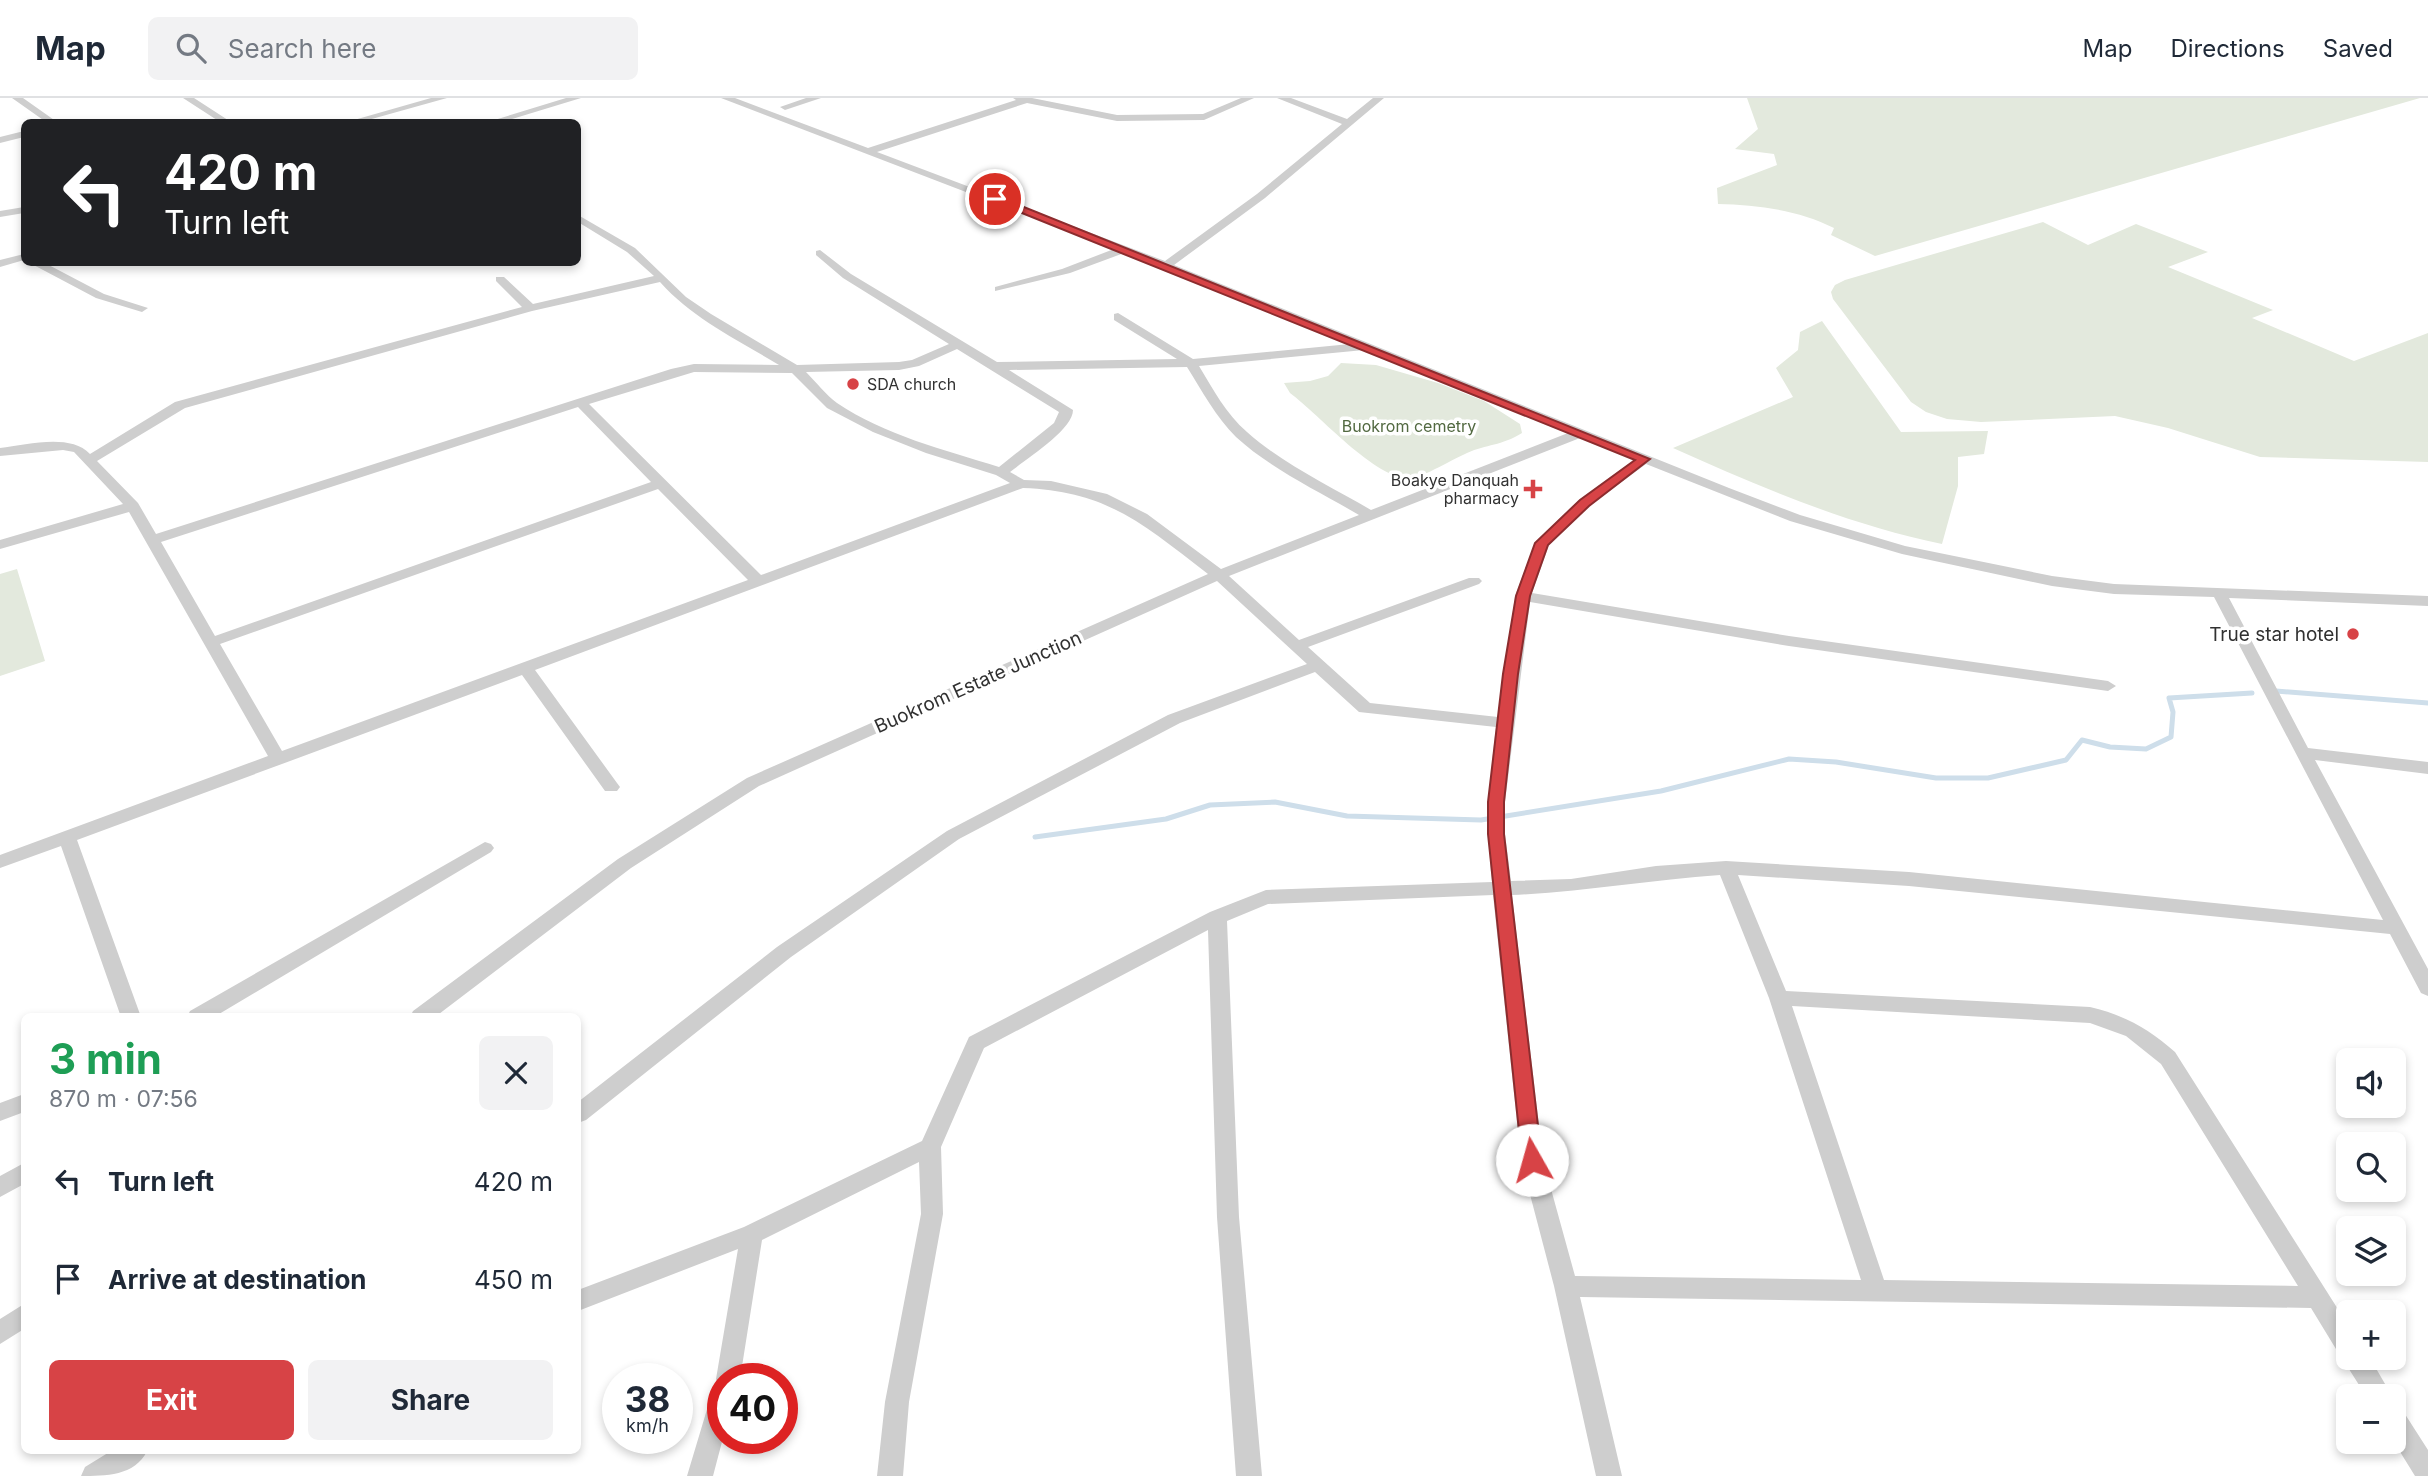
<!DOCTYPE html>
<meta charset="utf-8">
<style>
:root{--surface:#fff;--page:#f2f2f3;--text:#1f2937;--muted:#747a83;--line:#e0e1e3;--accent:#d74346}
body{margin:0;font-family:Inter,sans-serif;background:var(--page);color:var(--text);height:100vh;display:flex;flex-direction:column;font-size:26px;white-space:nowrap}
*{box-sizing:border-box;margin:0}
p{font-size:23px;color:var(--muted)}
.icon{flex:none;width:38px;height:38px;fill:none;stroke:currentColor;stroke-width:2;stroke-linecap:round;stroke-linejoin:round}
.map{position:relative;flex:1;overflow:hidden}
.drawer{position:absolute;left:21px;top:915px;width:560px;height:441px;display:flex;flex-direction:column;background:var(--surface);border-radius:10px;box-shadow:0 4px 10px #0003}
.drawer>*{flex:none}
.hud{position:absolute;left:21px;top:21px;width:560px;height:147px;border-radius:10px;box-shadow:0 4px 10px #0003;background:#202124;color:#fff;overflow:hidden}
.buttons{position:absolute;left:2336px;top:950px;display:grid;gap:14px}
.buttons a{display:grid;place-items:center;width:70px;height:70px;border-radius:10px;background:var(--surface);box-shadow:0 4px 10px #0003;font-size:35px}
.speed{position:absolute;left:602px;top:1265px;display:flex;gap:14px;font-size:35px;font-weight:700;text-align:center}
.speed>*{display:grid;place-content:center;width:91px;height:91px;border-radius:50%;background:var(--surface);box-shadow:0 4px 10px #0003;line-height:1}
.speed small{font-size:18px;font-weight:400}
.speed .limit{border:10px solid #d22;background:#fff;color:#111}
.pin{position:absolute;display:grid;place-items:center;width:60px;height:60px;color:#fff;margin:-30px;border:4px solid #fff;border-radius:50%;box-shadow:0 2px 7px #0007}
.me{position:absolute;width:77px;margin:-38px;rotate:353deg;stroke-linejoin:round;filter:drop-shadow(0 0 5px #0008)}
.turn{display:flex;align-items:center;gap:24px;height:147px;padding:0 28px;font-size:32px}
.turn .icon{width:91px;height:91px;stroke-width:2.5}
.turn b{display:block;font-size:49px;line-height:60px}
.round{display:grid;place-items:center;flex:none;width:74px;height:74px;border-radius:10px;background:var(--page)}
.head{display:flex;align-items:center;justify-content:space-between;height:119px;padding:0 28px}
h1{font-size:42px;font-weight:700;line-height:52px;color:#1e9e55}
.action{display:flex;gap:14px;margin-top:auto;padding:14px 28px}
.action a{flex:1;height:80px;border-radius:10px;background:var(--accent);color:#fff;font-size:28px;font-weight:700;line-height:80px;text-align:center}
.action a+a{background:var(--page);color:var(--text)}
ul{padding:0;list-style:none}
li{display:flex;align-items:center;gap:21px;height:98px;padding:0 28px}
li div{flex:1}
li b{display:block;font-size:26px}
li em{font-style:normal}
header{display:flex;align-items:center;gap:42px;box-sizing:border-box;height:98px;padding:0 35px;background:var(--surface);border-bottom:2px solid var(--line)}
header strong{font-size:33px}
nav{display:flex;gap:38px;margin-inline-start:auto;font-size:24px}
.search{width:490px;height:63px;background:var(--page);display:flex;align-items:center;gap:18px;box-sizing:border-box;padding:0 24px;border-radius:10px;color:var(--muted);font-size:26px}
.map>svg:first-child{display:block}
.green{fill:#e3e9dd}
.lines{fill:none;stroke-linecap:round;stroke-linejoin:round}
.stream{stroke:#cedeea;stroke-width:5}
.minor{fill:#cecece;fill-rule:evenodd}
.route{fill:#d74346;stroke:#8c2c2e;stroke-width:2}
.poi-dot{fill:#d74346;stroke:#fff;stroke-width:2.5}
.labels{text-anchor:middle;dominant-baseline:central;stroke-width:7;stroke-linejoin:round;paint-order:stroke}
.far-poi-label{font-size:16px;fill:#313131;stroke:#fff;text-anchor:start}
.far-park-label{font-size:16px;fill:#526941;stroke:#fff}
.poi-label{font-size:19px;fill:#313131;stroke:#fff;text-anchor:end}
.street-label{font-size:19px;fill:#313131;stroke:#fff}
</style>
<header>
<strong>Map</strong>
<div class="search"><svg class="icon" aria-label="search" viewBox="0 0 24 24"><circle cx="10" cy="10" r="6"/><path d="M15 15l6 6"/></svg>Search here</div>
<nav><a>Map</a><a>Directions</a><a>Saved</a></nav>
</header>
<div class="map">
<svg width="2428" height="1378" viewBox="0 0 2428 1378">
<rect width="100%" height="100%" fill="#fff"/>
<path class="green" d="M1747 0H2420L1875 158 1831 137 1834 130C1799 112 1758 107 1718 106L1717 90 1777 67 1774 56 1735 51 1758 31Z
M2043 124 2088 147 2136 126 2208 154 2168 169 2273 212 2252 220 2354 263 2428 235V364L2260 359 2168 330 2115 318 1981 324 1947 321 1926 314 1911 304 1833 201 1831 194 1835 187 1845 182Z
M1822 223 1901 334 1988 333 1984 356 1958 359V388L1942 446C1849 427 1760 389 1673 350L1793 299 1776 270 1798 252 1800 234Z
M1341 265 1376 267 1438 285 1484 303 1520 326 1522 335C1501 348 1487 346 1467 355 1458 359 1419 380 1413 381 1376 383 1320 317 1290 295L1284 285 1310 283 1328 278Z
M17 471 45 563 0 578V476Z"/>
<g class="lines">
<path class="stream" d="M2276 593 2428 605
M1035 739 1166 721 1210 707 1275 704 1347 718 1481 722 1661 693 1789 661 1836 664 1936 680H1988L2066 662 2082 642 2110 649 2146 651 2171 639 2173 614 2169 600 2252 595"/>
<path class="minor" d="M12 0H23L57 24H46Z
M183 0H194L231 24H220Z
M431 0H447L361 24H347Z
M566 0H581L502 24H488Z
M721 0H735L868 50 1016 2 1013 0H1032L1117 17 1203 16 1241 0H1254L1204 22 1117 23 1027 5 877 54 1165 163 1257 96 1342 26 1277 0H1291L1347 21 1373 0H1384L1265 100 1174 167 1729 390 1800 417 1905 448 2052 478 2114 486 2428 498V508L2229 500 2308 650 2428 664V676L2315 662 2428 871V898L2421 895 2390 836 1909 788 1738 777 1786 893 2090 909C2124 917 2149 931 2175 954L2348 1227V1260H2370L2392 1298H2366L2347 1268 2345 1258 2339 1256 2311 1210 1580 1199 1622 1378H1596L1554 1188 1521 1062 1493 797 1268 806 1227 823 1239 1119 1262 1378H1236L1217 1119 1208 832 984 950 941 1049 943 1116 909 1304 903 1378H877L885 1304 921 1116 919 1064 762 1142 740 1281H723V1340L713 1378H687L711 1298 714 1290 719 1288 716 1281 738 1151 578 1213V1192L744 1129 922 1043 969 939 1210 814 1266 792 1492 784C1486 726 1489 687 1496 629L1359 614 1315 574 1180 625 959 741 791 859 586 1022 578 1025V1004L777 849 947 733 1168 617 1307 566 1217 483 759 688 631 770 435 919H410L413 913 618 761 747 680 1208 476C1144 427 1108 393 1023 390L535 572 617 685 620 689 617 693H605L522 577 77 742 141 919H121L61 748 0 770V757L268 658 129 414 0 451V442L123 406 74 354 63 352 0 358V350C27 347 70 335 90 356L175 304 522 209 496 183V179H504L533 206 654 178 627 154 578 124V117L635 150 686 199 711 216 797 267 899 264 912 262 949 246 843 180 816 157V153L820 152 851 176 997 264 1177 261 1114 222V216L1118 215 1193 261 1350 246 1124 155 1070 175 995 193V189L1062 171 1114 151ZM660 184C693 221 738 242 779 267L694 266 671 271 156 436 138 405 97 363 185 310 532 213ZM957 251 1059 314 1054 325 999 369C945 352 884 337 837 305 826 297 816 284 806 274L899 272 919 268ZM1364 252 1568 335 1371 412C1330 388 1283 366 1247 334 1226 316 1213 291 1199 268ZM1187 269C1202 293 1216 319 1236 339 1271 371 1318 393 1359 417L1221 471 1147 416 1107 396 1051 383 1024 382 1010 374C1026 361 1073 332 1073 312L1009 272ZM694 274 792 275 827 310 873 334 926 355 996 377 1010 385 761 477 589 306ZM578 309 651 384 215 538 161 444ZM1580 340 1634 362 1579 402 1535 445 1515 498 1498 619 1370 605 1308 549 1479 486 1482 483 1479 480H1469L1299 542 1229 478ZM1646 366 1790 423 1902 456 2052 488 2114 496 2214 499 2383 822 1909 774 1726 763 1656 768 1571 781 1511 783 1505 736V704L1530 504 1789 548 2108 593 2116 588 2108 583 1789 538 1532 495 1549 447 1589 408ZM658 391 748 482 282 653 220 546ZM1720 777 1769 900 1861 1182 1575 1178 1543 1062 1512 797C1582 794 1650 782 1720 777ZM1792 908 2090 925 2126 938 2161 966 2298 1188 1884 1182Z
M806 0H821L785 12 780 9Z
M24 33V39L0 45V39Z
M24 109V115L0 119V113Z
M24 156V162L0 169V162Z
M28 164H43L104 196 148 210 142 214 96 200Z
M485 744 491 746 494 750 491 754 214 919H187L190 913Z
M24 996V1014L0 1023V1005Z
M24 1065V1086L0 1099V1078Z
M24 1206V1231L0 1246V1221Z
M2394 1309 2403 1313 2428 1352V1378H2415L2394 1344Z
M111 1353H147C135 1378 105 1378 81 1378L85 1369Z"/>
</g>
<path class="route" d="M992 99H999L1650 361 1589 408 1548 447 1530 498 1518 576 1504 704V736L1542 1062 1539 1068 1532 1071 1525 1068 1522 1062 1488 736V704L1503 576 1516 498 1535 445 1580 402 1635 362 992 103Z"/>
<g class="poi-dot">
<circle cx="853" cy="286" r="7"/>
<path d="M1529.5 380.5h7v7h7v7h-7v7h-7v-7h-7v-7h7z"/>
<circle cx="2353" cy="536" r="7"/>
</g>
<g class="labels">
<g class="far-poi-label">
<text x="867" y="286">SDA church</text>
<text x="1519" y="382" text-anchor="end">Boakye Danquah<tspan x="1519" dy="18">pharmacy</tspan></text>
</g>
<g class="far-park-label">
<text x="1409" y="328">Buokrom cemetry</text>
</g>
<g class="poi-label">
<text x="2339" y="536">True star hotel</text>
</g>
<g class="street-label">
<text transform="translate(978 584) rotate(-24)">Buokrom Estate Junction</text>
</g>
</g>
</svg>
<div class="buttons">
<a><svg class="icon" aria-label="sound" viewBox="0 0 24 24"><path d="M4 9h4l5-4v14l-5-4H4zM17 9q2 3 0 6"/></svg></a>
<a><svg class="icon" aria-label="search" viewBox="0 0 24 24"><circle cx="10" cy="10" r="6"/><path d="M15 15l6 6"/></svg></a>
<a><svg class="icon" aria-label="layers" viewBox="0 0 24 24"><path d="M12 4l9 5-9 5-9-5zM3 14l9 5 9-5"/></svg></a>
<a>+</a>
<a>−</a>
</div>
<div class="speed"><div>38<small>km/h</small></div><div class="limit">40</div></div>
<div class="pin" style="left:995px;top:101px;background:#d93025"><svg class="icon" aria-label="arrive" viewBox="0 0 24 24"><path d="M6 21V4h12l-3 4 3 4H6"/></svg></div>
<svg class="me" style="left:1532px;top:1062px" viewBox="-20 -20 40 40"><circle r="19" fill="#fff"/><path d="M0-13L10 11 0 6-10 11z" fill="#d74346"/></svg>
<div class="hud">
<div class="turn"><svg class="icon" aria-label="left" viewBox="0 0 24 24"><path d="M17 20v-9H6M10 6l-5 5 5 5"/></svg><div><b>420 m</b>Turn left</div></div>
</div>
<section class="drawer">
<div class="head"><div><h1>3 min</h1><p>870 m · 07:56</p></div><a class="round"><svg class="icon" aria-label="close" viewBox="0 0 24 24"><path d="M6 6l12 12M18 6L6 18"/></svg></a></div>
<ul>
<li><svg class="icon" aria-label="left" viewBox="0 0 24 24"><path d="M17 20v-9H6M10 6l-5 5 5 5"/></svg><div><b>Turn left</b></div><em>420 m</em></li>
<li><svg class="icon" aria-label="arrive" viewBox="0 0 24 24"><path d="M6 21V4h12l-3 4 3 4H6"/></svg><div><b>Arrive at destination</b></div><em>450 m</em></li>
</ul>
<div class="action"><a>Exit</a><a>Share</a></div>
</section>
</div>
